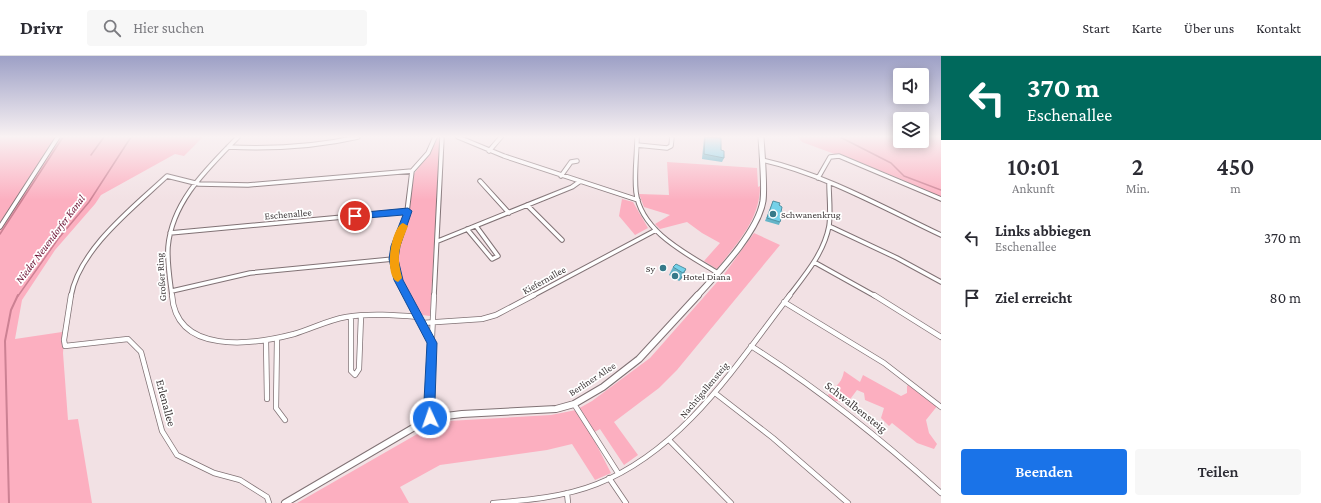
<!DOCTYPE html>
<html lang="de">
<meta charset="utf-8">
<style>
:root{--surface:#fff;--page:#f7f7f7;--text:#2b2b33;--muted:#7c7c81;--line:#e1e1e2;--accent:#1a73e8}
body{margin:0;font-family:"Crimson Pro",serif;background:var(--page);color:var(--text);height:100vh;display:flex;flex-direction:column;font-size:15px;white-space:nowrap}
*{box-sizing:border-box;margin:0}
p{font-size:13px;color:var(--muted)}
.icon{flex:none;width:22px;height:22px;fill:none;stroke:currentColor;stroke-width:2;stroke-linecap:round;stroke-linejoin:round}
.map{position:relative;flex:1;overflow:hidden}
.sheet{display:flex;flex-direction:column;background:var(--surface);width:380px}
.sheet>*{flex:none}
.hud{background:#00695c;color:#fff;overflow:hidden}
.buttons{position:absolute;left:893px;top:12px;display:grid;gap:8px}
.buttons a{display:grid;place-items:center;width:36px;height:36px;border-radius:4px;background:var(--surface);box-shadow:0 2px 10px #0003;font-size:20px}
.pin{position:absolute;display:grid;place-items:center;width:34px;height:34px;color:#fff;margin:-17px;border:2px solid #fff;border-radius:50%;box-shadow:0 1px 4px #0007}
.me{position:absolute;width:44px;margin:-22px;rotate:357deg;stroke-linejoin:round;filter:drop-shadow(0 0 3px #0008)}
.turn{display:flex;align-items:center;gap:14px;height:84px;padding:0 20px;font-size:18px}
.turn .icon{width:52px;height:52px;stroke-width:2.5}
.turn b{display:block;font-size:28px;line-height:34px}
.eta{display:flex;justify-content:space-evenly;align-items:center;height:68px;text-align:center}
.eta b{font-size:24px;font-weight:600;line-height:28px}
.cta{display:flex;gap:8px;margin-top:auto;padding:8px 20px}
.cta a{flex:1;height:46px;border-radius:4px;background:var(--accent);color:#fff;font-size:16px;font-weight:600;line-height:46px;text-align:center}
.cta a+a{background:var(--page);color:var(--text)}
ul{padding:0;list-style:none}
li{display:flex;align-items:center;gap:12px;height:60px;padding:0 20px}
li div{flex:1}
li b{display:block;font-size:15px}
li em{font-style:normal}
header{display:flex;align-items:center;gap:24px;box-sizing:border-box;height:56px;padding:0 20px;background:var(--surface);border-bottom:1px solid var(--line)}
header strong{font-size:19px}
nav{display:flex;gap:22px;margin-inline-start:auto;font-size:14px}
.search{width:280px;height:36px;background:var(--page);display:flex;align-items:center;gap:10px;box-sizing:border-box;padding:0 14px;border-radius:4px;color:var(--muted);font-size:15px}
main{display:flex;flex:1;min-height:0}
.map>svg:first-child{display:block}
.green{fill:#fcafc0}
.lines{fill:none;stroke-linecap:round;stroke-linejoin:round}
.stream-far1{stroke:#cc8193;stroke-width:1.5}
.stream{stroke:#cc8193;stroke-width:2}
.street-far1-casing{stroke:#817275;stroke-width:5.5}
.street-casing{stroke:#817275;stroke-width:6}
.secondary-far1-casing{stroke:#817275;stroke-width:7}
.secondary-casing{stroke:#817275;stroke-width:8}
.street-far1{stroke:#fff;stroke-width:3.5}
.street{stroke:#fff;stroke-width:4.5}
.secondary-far1{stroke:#fff;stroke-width:5}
.secondary{stroke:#fff;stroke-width:6}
.wall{fill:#64b4c8}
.shaded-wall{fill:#5192a3}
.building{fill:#74d1e9;stroke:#5192a3}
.route{fill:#1a73e8;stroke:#114b97}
.slow{fill:#f59e0b}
.poi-dot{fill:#367a8a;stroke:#fff;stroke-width:1.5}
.labels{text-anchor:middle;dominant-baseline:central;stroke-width:3.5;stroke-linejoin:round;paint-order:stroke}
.street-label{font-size:10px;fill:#3f393a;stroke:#fff}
.poi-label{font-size:10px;fill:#3f393a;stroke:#fff;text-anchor:start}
.water-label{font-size:11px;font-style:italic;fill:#6c1334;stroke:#fff}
.near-street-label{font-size:12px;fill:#3f393a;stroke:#fff}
</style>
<header>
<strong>Drivr</strong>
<div class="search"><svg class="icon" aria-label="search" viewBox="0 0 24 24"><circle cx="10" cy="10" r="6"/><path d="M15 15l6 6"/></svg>Hier suchen</div>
<nav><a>Start</a><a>Karte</a><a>Über uns</a><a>Kontakt</a></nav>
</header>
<main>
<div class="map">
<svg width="941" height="447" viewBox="0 0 941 447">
<rect width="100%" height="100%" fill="#f2e1e4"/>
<path class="green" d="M0 81H203L184 100 175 98 101 139 95 148 55 194 22 244 15 283 62 276 64 284 63 297 68 364 78 363 92 447H0Z
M798 81H900V85H922V81H941V141L886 117 802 86Z
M436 82H440L430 260 422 259 401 224 396 200 399 188 409 162 413 119 429 98Z
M667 106 757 112 758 131 760 130C760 164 737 187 717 213L704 205 720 187 702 177 687 166 660 173 655 168 670 159 644 151 639 138 669 139Z
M622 143 633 146 648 172 635 179 619 160Z
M754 177 780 189 677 314 659 332 614 366 638 399 624 409 600 373 591 378 611 417 595 424 572 388 547 394 440 409 400 431 409 447H297L433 369 448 365 551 359 576 354 592 345 650 302 725 217Z
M844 315 860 326 863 319 901 340 907 337V330L910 327 938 349 926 364 929 377 937 388 934 393 917 387 892 367 889 370 881 362 884 352 865 344 864 337 857 334 848 346 835 345 828 340C831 330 841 332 844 315Z"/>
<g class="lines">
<path class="stream-far1" d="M840 81 891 107 904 120 941 134
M91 99 104 81
M0 178 63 81
M18 240 58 183 89 146 131 81"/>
<path class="stream" d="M9 447 5 285 11 254 18 239"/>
<g class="street-far1-casing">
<path id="street-far1" d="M458 81 504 100 638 144
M637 81C637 99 634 118 636 136 641 176 687 198 718 217
M637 89 667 92 671 90 672 81
M228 91C272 93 315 91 358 81
M489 95 501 81
M762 104C824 118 884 152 941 179
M561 120 571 106 577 105
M818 122 830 101 839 100 941 143
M480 125 509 157
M527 149 562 184
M829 170 897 202 941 226
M0 171 58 81
M467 173 492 203 498 200 476 170
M170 177 408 155
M438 185 572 131 579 126
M814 206 875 240
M172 235 250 217 393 203
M71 240C79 193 134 151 167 120L199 128 248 129 412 115
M172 240C170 224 167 207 168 191 172 145 208 112 238 81
M407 240 398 224 393 203 406 164 412 115 428 97 435 81
M434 240 442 81
M532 240 656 174
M789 240C805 219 824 197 829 170 831 157 829 141 829 127"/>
</g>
<g class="street-casing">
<path id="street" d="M71 239 64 284 65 290 128 283 141 296 162 375 177 399 214 417 240 424 267 441 269 447
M172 239C176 299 252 289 294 278 311 273 328 264 346 261 370 257 395 259 419 261
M406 239 431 285
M874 239 941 281
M784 246 884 307 941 351
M351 261V315L355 319 359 313 361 260
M422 267 482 263 496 259 534 239
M277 283 276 352 285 364
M266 285 267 343
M751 290C819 333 881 383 941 437
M715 337 773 382 848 447
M574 348 618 417
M430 362 429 345 434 239
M669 384 731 447
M609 422 626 447
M567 437 568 447
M493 447C528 444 564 441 597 428 683 394 736 309 790 239"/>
</g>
<g class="secondary-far1-casing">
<path id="secondary-far1" d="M697 240C718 217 758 176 763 145 765 129 762 99 761 81"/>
</g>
<g class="secondary-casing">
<path id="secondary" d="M285 447 430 362 462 358 556 353 574 348 603 331 639 303 698 239"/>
</g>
<use href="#street-far1" class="street-far1"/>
<use href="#street" class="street"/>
<use href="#secondary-far1" class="secondary-far1"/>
<use href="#secondary" class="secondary"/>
</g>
<path class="wall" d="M704 81H705L721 94 724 102 722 106 702 103Z
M773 145 779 149 781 156 780 166 779 169 765 165Z
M673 211 686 213 682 222 679 225 669 219Z"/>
<path class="shaded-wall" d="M686 213 682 222 679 225 683 217Z"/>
<path class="building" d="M705 81 721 82V94L724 95V102L704 98Z
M773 145 780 147 779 149 782 151 781 156H783L780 166 767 162Z
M676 208 686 213 683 217 673 211Z"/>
<linearGradient id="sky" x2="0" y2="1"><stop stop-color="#9da0c6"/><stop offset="0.56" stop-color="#f9f2f3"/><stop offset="1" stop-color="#f9f2f3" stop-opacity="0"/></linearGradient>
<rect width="941" height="144" fill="url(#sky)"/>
<path class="route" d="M408 152 412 155 400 190 398 203 403 224 437 287 435 345 436 362 434 366 430 367 426 366 424 345 427 287 394 224 389 203 391 190 403 159 355 163 351 160 355 157Z"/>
<path class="slow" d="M403 167 408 170C399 193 396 198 402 222L398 226C383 221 391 171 403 167Z"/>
<g class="poi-dot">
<circle cx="773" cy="158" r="4"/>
<circle cx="663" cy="212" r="4"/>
<circle cx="675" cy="220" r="4"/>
</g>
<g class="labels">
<g class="street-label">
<text transform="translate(288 158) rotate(-5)">Eschenallee</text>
<text transform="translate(161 221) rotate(-94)">Großer Ring</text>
<text transform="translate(544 224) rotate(-29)">Kiefernallee</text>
<text transform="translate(592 323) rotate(-33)">Berliner Allee</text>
<text transform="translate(704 334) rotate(-50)">Nachtigallensteig</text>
</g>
<g class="poi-label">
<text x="781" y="158">Schwanenkrug</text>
<text x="655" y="212" text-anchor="end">Sy</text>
<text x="683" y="220">Hotel Diana</text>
</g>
<g class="water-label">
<text transform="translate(50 183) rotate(-53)">Nieder Neuendorfer Kanal</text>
</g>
<g class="near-street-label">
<text transform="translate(166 347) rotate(75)">Erlenallee</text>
<text transform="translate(856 351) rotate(38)">Schwalbensteig</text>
</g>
</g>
</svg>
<div class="buttons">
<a><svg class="icon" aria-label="sound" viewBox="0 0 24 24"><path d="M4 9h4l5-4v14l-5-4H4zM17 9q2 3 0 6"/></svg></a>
<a><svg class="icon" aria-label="layers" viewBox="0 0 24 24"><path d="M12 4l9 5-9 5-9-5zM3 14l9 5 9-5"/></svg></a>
</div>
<div class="pin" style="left:355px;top:160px;background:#d93025"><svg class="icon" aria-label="arrive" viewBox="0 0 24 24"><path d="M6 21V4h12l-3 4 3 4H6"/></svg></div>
<svg class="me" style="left:430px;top:362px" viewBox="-20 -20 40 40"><circle r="17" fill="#1a73e8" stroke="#fff" stroke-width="3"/><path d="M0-11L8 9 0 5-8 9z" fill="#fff"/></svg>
</div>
<section class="sheet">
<div class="hud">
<div class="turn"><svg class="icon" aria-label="left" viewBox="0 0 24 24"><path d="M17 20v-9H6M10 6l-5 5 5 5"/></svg><div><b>370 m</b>Eschenallee</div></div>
</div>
<div class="eta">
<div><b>10:01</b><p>Ankunft</p></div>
<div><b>2</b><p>Min.</p></div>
<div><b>450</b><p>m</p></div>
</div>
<ul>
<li><svg class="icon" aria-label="left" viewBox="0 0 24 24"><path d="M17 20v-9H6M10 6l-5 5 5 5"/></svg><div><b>Links abbiegen</b><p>Eschenallee</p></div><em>370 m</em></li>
<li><svg class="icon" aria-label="arrive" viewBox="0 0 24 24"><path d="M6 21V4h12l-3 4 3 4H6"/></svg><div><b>Ziel erreicht</b></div><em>80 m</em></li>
</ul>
<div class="cta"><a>Beenden</a><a>Teilen</a></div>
</section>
</main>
